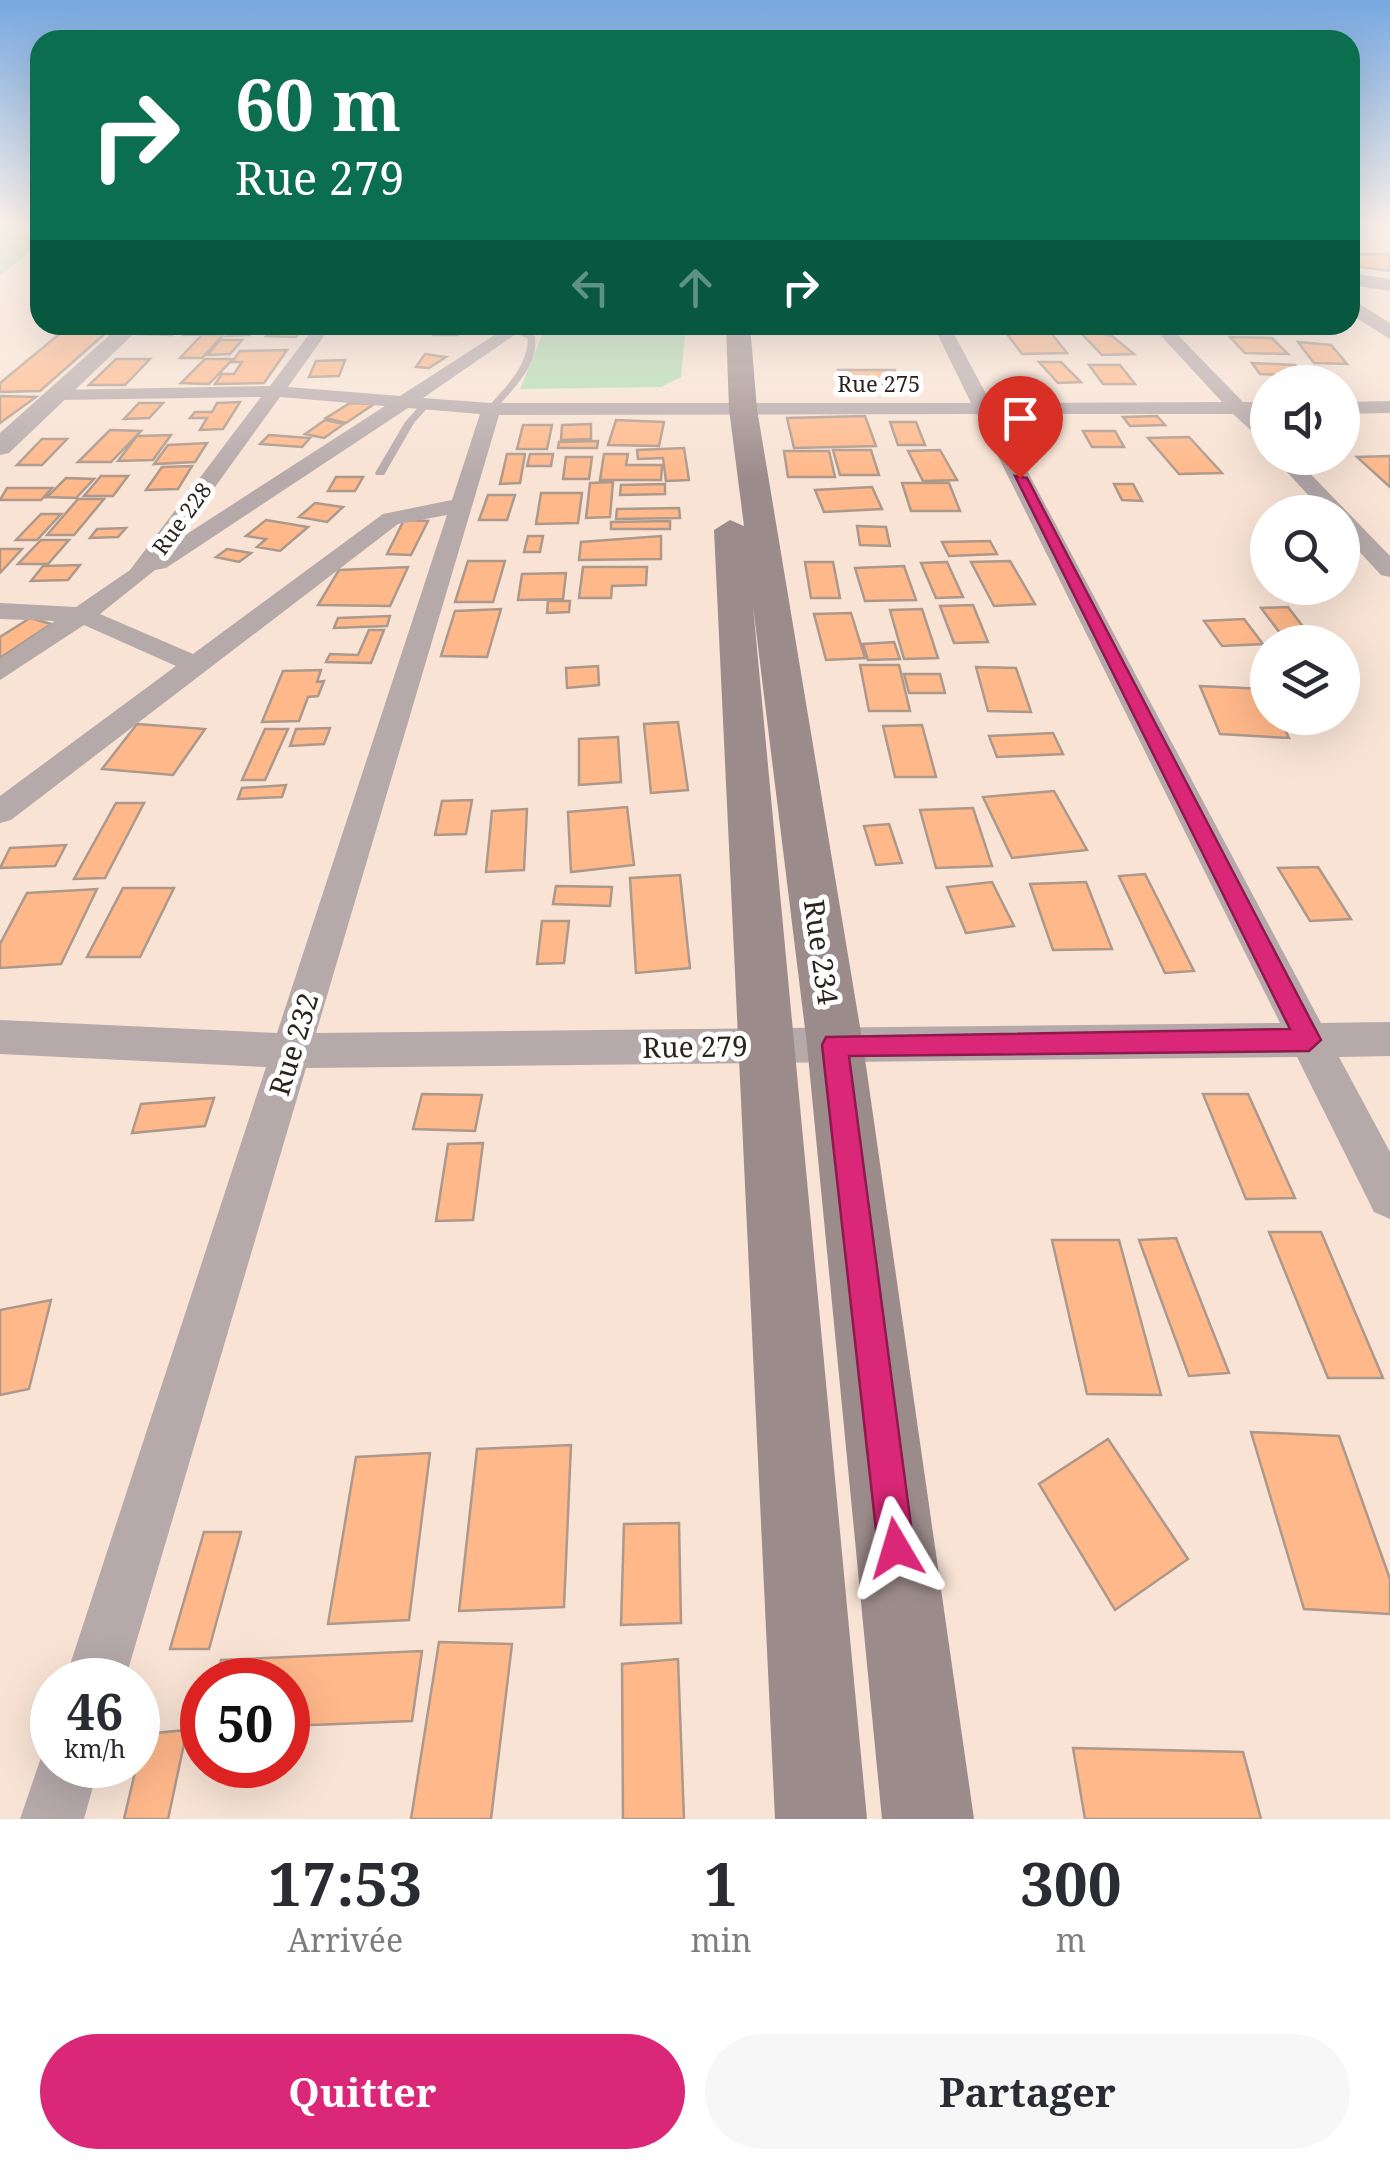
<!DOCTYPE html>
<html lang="fr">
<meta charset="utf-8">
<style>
:root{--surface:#fff;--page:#f7f7f7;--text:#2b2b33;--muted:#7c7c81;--accent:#db2777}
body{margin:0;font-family:"Noto Serif",serif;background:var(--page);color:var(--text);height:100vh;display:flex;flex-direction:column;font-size:38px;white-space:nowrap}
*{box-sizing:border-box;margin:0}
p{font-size:32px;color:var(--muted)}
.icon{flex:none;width:55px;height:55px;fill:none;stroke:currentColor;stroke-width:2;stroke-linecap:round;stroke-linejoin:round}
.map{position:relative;height:1819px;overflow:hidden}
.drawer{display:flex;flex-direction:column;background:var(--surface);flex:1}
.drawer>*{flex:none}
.hud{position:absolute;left:30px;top:30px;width:1330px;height:305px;border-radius:30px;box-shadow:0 10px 40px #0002;background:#0b6e4f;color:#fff;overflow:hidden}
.buttons{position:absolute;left:1250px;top:365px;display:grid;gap:20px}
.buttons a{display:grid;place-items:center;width:110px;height:110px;border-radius:50%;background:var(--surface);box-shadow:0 10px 40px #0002;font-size:50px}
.speed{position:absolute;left:30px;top:1658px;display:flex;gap:20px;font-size:50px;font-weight:700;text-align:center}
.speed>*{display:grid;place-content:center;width:130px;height:130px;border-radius:50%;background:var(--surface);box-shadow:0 10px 40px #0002;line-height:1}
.speed small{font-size:25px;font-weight:400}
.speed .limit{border:15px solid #d22;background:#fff;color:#111}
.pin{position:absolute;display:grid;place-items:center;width:85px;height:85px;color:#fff;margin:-102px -42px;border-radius:50% 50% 50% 0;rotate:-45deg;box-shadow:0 0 10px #0007}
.pin .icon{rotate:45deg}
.me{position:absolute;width:110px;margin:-55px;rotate:353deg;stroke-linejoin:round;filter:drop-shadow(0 0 8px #0008)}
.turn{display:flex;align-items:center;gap:35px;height:210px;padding:0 40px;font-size:45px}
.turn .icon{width:130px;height:130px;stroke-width:2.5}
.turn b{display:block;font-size:70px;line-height:85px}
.lanes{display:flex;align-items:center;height:95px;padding:0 40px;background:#0003;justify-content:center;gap:50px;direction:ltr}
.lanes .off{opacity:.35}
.eta{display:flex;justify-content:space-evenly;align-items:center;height:170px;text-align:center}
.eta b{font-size:60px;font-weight:700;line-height:70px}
.cta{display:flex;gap:20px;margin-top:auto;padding:20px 40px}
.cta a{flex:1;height:115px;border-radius:60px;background:var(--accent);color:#fff;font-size:40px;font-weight:700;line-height:115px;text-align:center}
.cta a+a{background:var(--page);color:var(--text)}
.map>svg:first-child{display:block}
.green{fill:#afdbb2}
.building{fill:#ffb88a;stroke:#ad998c;stroke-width:2.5}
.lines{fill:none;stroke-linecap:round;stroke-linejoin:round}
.service{fill:#b5a9aa;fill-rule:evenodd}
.minor{fill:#b5a9aa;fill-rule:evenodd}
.tertiary{fill:#b5a9aa;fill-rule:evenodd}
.secondary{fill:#9c8b8b;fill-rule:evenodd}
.route{fill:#db2777;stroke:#8e194d;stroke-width:2.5}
.labels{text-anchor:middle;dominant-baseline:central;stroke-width:10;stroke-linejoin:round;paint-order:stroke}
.far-street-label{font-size:22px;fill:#2b241e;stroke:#fff}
.street-label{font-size:28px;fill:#2b241e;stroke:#fff}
</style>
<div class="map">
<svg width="1390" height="1819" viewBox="0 0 1390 1819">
<rect width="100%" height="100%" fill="#f8e3d4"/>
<path class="green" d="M0 224H40V244L0 276Z
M546 325H686L681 377 661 387 520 389Z"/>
<path class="building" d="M1350 254H1390V271L1352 266Z
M150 325H183L172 335 139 334Z
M193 325H232L224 334 184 335Z
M235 325H257L250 335 226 336Z
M276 325H306L296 337 266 336Z
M462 325 458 335H434L438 326Z
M63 331H108L40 391 0 392V383Z
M1051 333 1067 353 1022 354 1007 334Z
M1099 333 1112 336 1134 354 1102 355 1082 334Z
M202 335H223L202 358H180Z
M1230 337 1272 338 1288 354 1245 353Z
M220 340H242L230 354 208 355Z
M1298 342 1331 345 1347 364 1314 363Z
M287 350 264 383 215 384 222 374H234L242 362H232L240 351Z
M425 354 446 357 429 368 416 367Z
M116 359H150L125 385H89Z
M205 359H233L209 384 181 383Z
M345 360 339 376 309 377 316 361Z
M1039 362H1061L1081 382 1058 383Z
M1252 363 1295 365 1304 376 1260 374Z
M1089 365H1120L1135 384H1103Z
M838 370H895L899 385 840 384Z
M0 396 36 397 0 423Z
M240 402 223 429 200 430 207 418H190L195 412H212L217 403Z
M139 403H163L149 418 124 419Z
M350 403 374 404 346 423 326 418Z
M865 416 876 446 794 448 787 418Z
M1157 416 1165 425 1130 426 1123 417Z
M325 420 344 424 324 438 305 434Z
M616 420 664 422 659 446 608 445Z
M890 422H916L925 445H898Z
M591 424V439L561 440 562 425Z
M523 425H552L547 449H517Z
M110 430 141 431 111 462H78Z
M1083 431H1115L1124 447H1092Z
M171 435 153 460 118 461 137 436Z
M269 435 310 438 302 447 260 444Z
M1189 437 1222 473 1179 474 1148 438Z
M42 439H67L42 465H17Z
M598 441 597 448H558L559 442Z
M207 443 195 462 154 464 168 445Z
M684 448 689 480 666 481 663 458 638 459 637 450Z
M833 450H871L879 475H840Z
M940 450 957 480 923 481 908 451Z
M784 451H829L835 477H788Z
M507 454H525L520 483 500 484Z
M530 454H553L551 466H527Z
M604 454H628L626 465H662L661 480H600Z
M1390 456V487L1357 457Z
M566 457H592L589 479H563Z
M192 466 178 489 146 490 162 467Z
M101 476H128L113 496H84Z
M336 477H363L355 491H328Z
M66 478 94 479 76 498 47 497Z
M613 482 610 517 586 518 590 483Z
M902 483H949L960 511H911Z
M665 484V494L620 495 621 485Z
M1114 484H1133L1142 501 1122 500Z
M872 487 882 509 824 512 815 490Z
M7 488H52L41 500H0Z
M541 493H582L578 523 536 524Z
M488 495H515L507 520H479Z
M78 499H104L74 535H47Z
M315 503 343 507 327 522 299 517Z
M679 508 680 518 616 519 617 509Z
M41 514H61L37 540H16Z
M266 520 308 527 280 551 257 547 266 539 246 536Z
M404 520 428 521 411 555 387 554Z
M670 521V529H611V522Z
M857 526 886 527 890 546 860 545Z
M126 528 118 537 90 538 97 529Z
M528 536H543L540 552H524Z
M661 536V559L579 560 581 542Z
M41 540H69L48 564H18Z
M990 541 997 554 949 556 942 542Z
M0 549H22L0 573Z
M227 549 251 553 239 562 216 557Z
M468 561H505L493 602H455Z
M1010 561 1035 604 994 606 971 562Z
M805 562H833L840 598H811Z
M947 562 963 597 936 598 921 563Z
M80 565 68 580 31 581 43 566Z
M904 566 916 600 865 601 855 568Z
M408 567 390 606 318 605 339 570Z
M583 567H647L646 585 612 586 611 598H579Z
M566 573 563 599 518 600 522 574Z
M548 601H570L569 612 547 613Z
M973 605 988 642 954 643 940 606Z
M1288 607 1311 637H1283L1261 608Z
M501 609 487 657 441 656 455 611Z
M922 609 938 658 904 659 890 610Z
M851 613 865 658 826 660 814 614Z
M390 616 387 626 334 628 338 618Z
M30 618 51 624 0 658V637Z
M1244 619 1263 644 1222 646 1204 621Z
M369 630H384L371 663 326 662 330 654 358 655Z
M894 642 900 659 868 660 863 644Z
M860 665H899L910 711H869Z
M598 666 599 685 567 688 566 668Z
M976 667 1016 668 1031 712 988 711Z
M321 670 317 682 324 681 318 696 308 697 299 721 262 722 283 671Z
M904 674H940L945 693H909Z
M1200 686 1265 689 1268 718H1279L1289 738 1220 734Z
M678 722 688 790 651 793 644 724Z
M137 724 205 729 173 775 102 769Z
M922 725 936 777H895L883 726Z
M330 728 324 744 290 746 296 729Z
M265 729H288L265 780H242Z
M1053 733 1063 754 997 757 989 736Z
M618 737 621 782 579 785V739Z
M286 785 282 797 238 799 242 788Z
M1054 791 1087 850 1012 858 983 797Z
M472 800 466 834 435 835 442 801Z
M116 803H144L105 878 74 879Z
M627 807 634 865 571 872 568 812Z
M973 808 992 866 936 868 920 810Z
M527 809 524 870 486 872 492 811Z
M889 824 902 863 876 865 864 826Z
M66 845 55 866 0 868 10 848Z
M1318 867 1351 919 1310 921 1278 868Z
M1145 874 1194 971 1165 973 1119 876Z
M680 875 690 968 636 973 630 878Z
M992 882 1014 926 966 933 947 887Z
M1086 882 1112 949 1053 950 1030 884Z
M556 886 612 887 610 906 553 904Z
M123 888H174L140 957H87Z
M97 889 61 964 0 968V944L27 893Z
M542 921H569L564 963 537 964Z
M422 1094 482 1095 475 1131 413 1129Z
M1203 1094H1248L1295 1198 1246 1199Z
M214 1098 205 1126 132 1133 141 1104Z
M483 1143 473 1220 436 1221 448 1144Z
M1269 1232H1321L1383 1378H1328Z
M1176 1238 1229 1373 1189 1376 1139 1240Z
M1052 1240H1119L1161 1395 1087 1394Z
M51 1300 29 1389 0 1395V1310Z
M1251 1432 1339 1436 1390 1579V1614L1304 1609Z
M1108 1439 1188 1559 1115 1610 1039 1484Z
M571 1445 564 1607 459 1611 477 1449Z
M430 1453 409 1620 328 1624 356 1457Z
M679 1523 681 1623 621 1625 624 1524Z
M204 1532H241L209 1649H170Z
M439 1642 512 1644 491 1819H411Z
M422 1651 412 1721 288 1726V1680H217L221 1660Z
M678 1659 684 1819H623L622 1664Z
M187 1730 168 1819H124L144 1734Z
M1073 1748 1243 1752 1261 1819H1085Z"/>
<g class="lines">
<path class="service" d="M512 327 535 336C539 366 512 390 494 411H488V407C505 387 527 368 528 339L512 331Z
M424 401 432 403 414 423 384 475H376L375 473 405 422Z"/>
<path class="minor" d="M316 325H332L288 387 400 396 510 325H529L423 398 491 403H971L933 325H949L991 403 1222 402 1151 325H1168L1243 402H1268V414H1254L1268 428V446L1233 414H997L1321 1023 1390 1022V1056L1339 1057 1390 1152V1219L1374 1212 1297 1057 306 1068 125 1680H65L266 1067 0 1054V1020L277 1033 447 515 398 524 11 820 0 823V796L176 666 84 625 0 680V659L55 621 0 619V603L76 607 130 570 261 397 58 400 51 398V390L270 386ZM280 397 385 406 176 541ZM408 408 480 414 452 500 383 514 193 654 100 614 155 570 166 568ZM977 414 1280 1023 316 1033 499 415Z
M1390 401V413L1342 414V402Z
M1274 458H1295L1390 556V577L1381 575 1342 533V512H1324Z
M52 1740V1765H99L84 1819H20L46 1743Z"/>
<path class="tertiary" d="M1350 273 1390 279V291L1350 285Z
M1350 298 1390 323V339L1350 314Z
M121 325H143L9 453 0 455V433Z"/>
<path class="secondary" d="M726 325H750L757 409 863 1045 974 1819H882L807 1045 753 606 867 1819H775L714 530 730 520 744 526 729 409Z"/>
</g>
<linearGradient id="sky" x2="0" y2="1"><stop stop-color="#77a8e0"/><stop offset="0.47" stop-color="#fcf2ec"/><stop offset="1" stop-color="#fcf2ec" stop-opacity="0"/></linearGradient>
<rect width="1390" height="478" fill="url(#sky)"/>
<path class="route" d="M1015 476 1027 478 1321 1040 1309 1051 849 1056 914 1548 908 1561 896 1566 883 1561 878 1548 822 1045 826 1037 1290 1029Z"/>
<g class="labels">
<g class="far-street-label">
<text x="879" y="383">Rue 275</text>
<text transform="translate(181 518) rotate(-54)">Rue 228</text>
</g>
<g class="street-label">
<text transform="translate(822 952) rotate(82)">Rue 234</text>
<text transform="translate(293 1044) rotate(-73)">Rue 232</text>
<text transform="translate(695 1046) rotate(-1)">Rue 279</text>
</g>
</g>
</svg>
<div class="buttons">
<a><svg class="icon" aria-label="sound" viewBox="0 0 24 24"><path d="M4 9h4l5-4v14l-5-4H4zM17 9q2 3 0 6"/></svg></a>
<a><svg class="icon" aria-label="search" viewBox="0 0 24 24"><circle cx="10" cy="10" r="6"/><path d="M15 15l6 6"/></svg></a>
<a><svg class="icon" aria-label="layers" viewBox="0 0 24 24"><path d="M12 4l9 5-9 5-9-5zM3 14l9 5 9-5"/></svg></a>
</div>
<div class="speed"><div>46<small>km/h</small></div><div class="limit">50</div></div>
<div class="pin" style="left:1020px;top:478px;background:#d93025"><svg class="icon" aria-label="arrive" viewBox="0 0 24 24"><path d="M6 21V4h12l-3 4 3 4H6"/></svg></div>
<svg class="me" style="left:896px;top:1548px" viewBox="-20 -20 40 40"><path d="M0-17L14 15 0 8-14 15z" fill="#db2777" stroke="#fff" stroke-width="4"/></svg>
<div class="hud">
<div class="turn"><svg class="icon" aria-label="right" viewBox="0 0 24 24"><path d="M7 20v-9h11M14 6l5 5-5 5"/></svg><div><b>60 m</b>Rue 279</div></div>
<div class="lanes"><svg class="icon off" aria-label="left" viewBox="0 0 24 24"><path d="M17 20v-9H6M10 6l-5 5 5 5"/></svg><svg class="icon off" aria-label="ahead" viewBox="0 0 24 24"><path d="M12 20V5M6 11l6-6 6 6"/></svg><svg class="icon" aria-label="right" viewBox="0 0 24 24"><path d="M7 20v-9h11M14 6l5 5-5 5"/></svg></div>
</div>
</div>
<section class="drawer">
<div class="eta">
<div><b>17:53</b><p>Arrivée</p></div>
<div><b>1</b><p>min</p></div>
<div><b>300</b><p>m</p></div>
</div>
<div class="cta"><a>Quitter</a><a>Partager</a></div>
</section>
